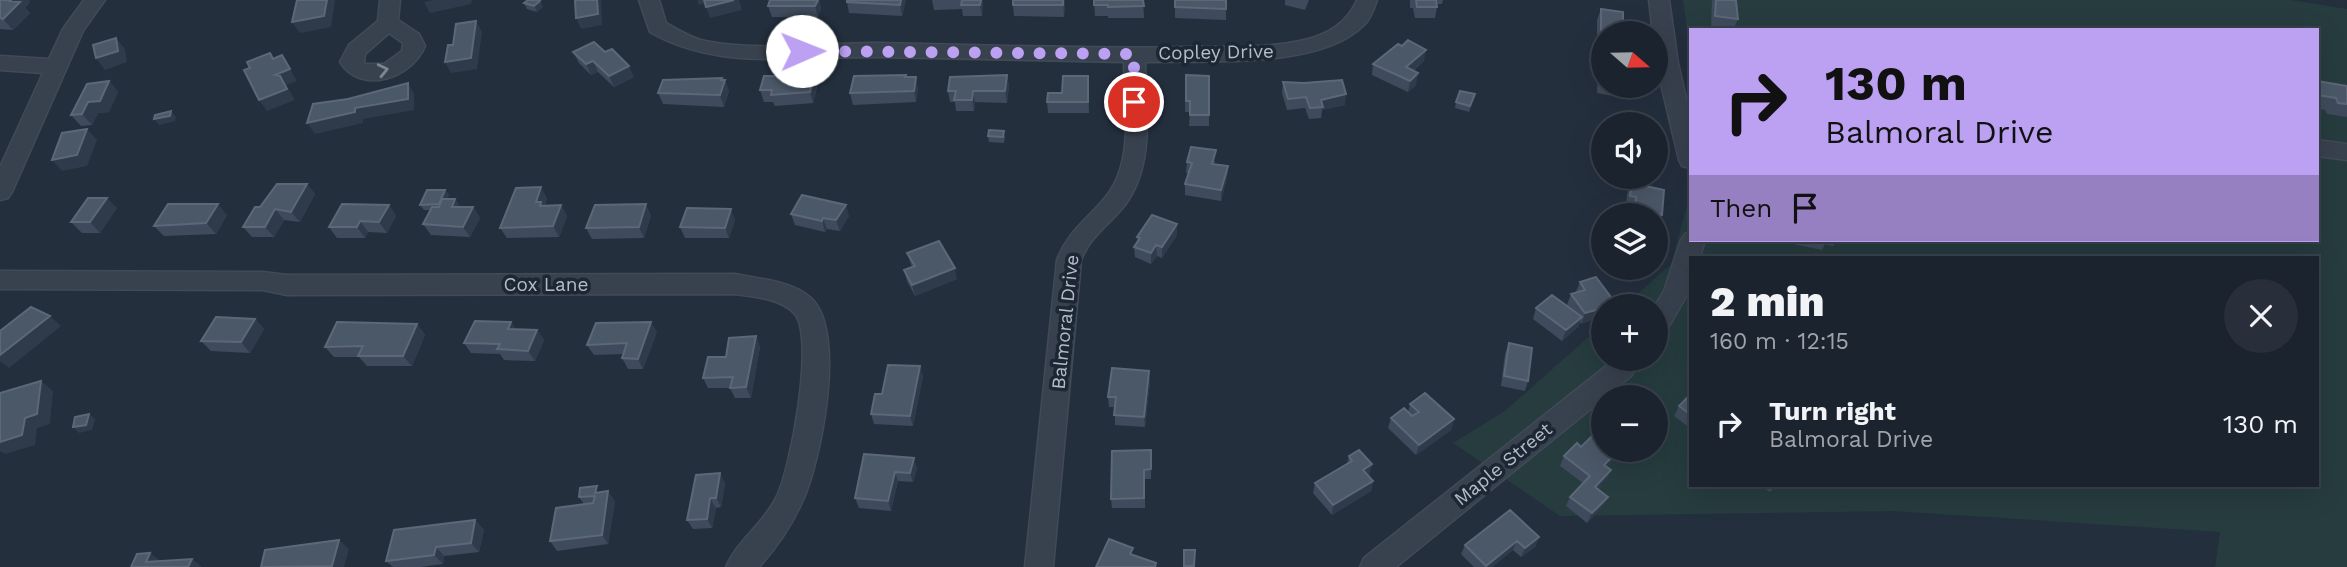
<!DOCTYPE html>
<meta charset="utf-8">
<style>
:root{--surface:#1b232e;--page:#282f3a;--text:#f1f3f6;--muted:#a0a4aa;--line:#39404a}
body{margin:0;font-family:"Work Sans",sans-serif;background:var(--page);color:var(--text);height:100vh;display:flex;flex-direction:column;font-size:26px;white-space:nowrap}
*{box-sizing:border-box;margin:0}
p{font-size:23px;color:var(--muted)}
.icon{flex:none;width:38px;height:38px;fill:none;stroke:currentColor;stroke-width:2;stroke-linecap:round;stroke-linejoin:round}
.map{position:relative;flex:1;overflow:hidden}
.side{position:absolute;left:1689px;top:256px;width:630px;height:231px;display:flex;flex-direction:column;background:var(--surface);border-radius:0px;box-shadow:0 7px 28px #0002,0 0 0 2px var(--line)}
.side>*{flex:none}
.hud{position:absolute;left:1689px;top:28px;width:630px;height:214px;border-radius:0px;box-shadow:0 7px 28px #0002,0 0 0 2px var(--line);background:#bca0f2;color:#111;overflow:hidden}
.needle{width:46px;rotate:110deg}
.controls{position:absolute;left:1591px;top:21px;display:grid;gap:14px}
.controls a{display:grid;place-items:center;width:77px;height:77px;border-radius:50%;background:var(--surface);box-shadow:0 7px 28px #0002,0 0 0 2px var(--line);font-size:35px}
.pin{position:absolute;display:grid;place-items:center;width:60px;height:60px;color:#fff;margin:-30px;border:4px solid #fff;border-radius:50%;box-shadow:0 2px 7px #0007}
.me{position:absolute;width:77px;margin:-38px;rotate:89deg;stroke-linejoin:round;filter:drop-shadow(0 0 5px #0008)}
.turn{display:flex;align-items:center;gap:24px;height:147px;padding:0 21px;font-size:32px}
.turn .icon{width:91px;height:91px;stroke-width:2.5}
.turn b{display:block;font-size:49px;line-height:60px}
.then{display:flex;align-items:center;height:66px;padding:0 21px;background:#0003;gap:14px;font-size:26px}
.round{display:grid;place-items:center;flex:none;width:74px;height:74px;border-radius:37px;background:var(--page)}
.overview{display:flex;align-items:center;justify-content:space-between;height:119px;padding:0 21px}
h1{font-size:42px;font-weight:800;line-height:52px}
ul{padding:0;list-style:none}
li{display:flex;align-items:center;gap:21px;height:98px;padding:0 21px}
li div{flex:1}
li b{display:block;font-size:26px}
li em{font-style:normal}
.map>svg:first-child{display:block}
.green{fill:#263c3f;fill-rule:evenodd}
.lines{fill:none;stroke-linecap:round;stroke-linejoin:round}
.minor-casing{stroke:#414a57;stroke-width:3}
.minor{fill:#38414e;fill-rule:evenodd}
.wall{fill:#3f4b5c}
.shaded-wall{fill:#2f3b4b}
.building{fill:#4b5868;stroke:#5c6777;stroke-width:2}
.oneway{stroke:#7c8592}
.route{stroke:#bca0f2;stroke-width:12;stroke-dasharray:0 21.6}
.labels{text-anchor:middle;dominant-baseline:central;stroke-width:7;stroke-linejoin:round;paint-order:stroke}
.street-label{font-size:19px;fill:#b4bcc9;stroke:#1d2633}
</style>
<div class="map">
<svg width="2347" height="567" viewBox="0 0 2347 567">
<rect width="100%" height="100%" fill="#242f3e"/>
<path class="green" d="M1683 0H2291L2347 9V567H2215L2220 532 1892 511 1560 516 1453 443 1505 411 1603 324V359H1656V306H1624L1671 264 1690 194V240H2317V30H1690V53ZM1690 257H2317V485H1690ZM1603 397H1656V450H1603Z"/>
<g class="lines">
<g class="minor-casing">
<path id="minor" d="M84 0H105L83 31 12 192 8 198 0 200V167L43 73 0 70V56L49 59 63 29Z
M380 0H400L398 20 419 34 425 46C412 78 361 96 340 62L349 45 378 21ZM389 33 403 43 402 51 384 64H364L365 54Z
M639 0H659L666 23C679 30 690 38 705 41 761 52 823 42 880 43 981 45 1082 49 1183 47 1221 46 1262 49 1300 41 1325 36 1347 24 1357 0H1377C1374 8 1371 18 1365 24 1321 70 1206 60 1145 62 1146 109 1155 164 1125 205 1110 224 1090 236 1081 260L1053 567H1025L1057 260C1069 228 1092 217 1110 191 1134 156 1124 101 1124 62 1042 60 960 58 879 57 802 56 719 72 650 32Z
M1649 0H1669L1678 63 1690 116V168L1682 166 1679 160 1656 63V33H1653Z
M2317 140 2347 144V160L2317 156Z
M1690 232V240H1705L1700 257H1690L1688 293 1665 333 1656 336 1655 306 1664 291 1681 240 1685 234Z
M0 271 263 272 287 275 735 274C759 279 792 281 811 298 847 331 821 460 803 500 792 525 777 547 759 567H726C737 541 763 524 776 498 791 469 815 339 795 314 781 298 754 297 735 294L287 295 263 290 0 289Z
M1615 359H1643L1631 376 1396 567H1360L1364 558Z"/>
</g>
<use href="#minor" class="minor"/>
</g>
<path class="wall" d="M0 0 30 2 25 7 30 13 13 30 0 29Z
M819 0 821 9 818 17H772L768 6Z
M906 0 902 16 849 13 847 2Z
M932 0H983L982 16H963L962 9 934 10Z
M1094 0H1143L1144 18H1108V16H1095Z
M1175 0 1226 9V20L1175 18Z
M1285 0H1309L1305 10 1285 5Z
M1410 0H1443L1442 4H1437V7L1435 18H1415L1413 8H1410Z
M1712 0H1732L1738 19 1733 30 1711 28Z
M524 3 543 6 537 12 527 9Z
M1065 3 1064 17 1014 16 1013 5Z
M1601 9 1623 32V33H1603V44L1597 43V20Z
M573 52 634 77 614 87 598 72 591 75 579 63Z
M1424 61 1413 71 1416 85 1408 92 1372 75 1373 64Z
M1601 61H1603V86H1623L1619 97 1597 93 1598 72Z
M906 75V77L918 88 916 102 853 105 850 93Z
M1007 75 1009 86 1007 103 975 102 974 111H956L955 102H950L948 91Z
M1186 75 1209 76V126H1189L1190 112H1185Z
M1088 76 1089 113H1048L1047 102Z
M722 78 723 80H725L729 91 724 107 663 104 658 93Z
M109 81 118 92 109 112 98 113 92 125 81 126 71 115Z
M2317 81 2347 86V117L2327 114 2325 110 2317 108Z
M1283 82 1345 105 1322 110 1321 118 1309 119 1305 108 1287 110 1282 93Z
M817 87 813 103 775 106 773 102H764L760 90Z
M1473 100 1469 112 1455 108 1456 102Z
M988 136H1005L1004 143 989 142Z
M1215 161 1214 164 1228 166 1227 177 1221 201 1185 195V184L1189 173H1186L1187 162Z
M1632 183 1662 215 1657 226 1656 225V215H1631L1632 208 1626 207 1627 194Z
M307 184 315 194 300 222 284 220 274 237H252L243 227 260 207Z
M445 190 449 195 447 199H455L460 207H473L480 218 470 237 431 235 423 224 430 210H424L420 205Z
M547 198 545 205H561L567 216 559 237 507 238 500 228Z
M389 205 396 216 387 233 368 232 365 238H337L329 227Z
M117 208 100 233H82L71 222Z
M791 214 849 216 840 231 827 229 825 232 795 225Z
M227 215 216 234 164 236 154 226Z
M651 215 644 238 592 239 586 228Z
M735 220 729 238H685L680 227Z
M1177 224V235L1162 258 1157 256 1151 264 1135 257 1134 247 1137 243V237Z
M1793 240H1837L1833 246 1825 244 1822 250 1793 244Z
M907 253 957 279 915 296 907 281 904 270 912 267Z
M1611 268H1642L1637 279 1610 271Z
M1580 282 1616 304 1615 306H1603L1581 324 1580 322 1578 327 1562 341 1533 319 1536 308 1568 307 1567 305 1571 294 1576 292Z
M255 319 264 329 250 353 211 351 201 341Z
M511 322 515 329 537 330 544 340 535 361 504 360 500 354 471 353 464 343Z
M417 324 425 335 412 366H367L359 357H334L325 347Z
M657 332 643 369H628L622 358 623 354 594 355 587 345Z
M756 336 760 347 751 398H735L730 388H708L703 378Z
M1509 343 1528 381 1525 391 1501 386 1505 354Z
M923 376 913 426 874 424 871 414 882 394Z
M1150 381 1145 427 1115 425V407H1109L1108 397Z
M1690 395V428L1674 416 1679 406Z
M1410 404 1454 419 1451 430 1416 455 1388 428 1391 418 1408 412Z
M1581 447 1611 463 1607 467 1611 470 1606 480 1598 489 1608 497 1603 506 1587 523 1566 506 1570 497 1583 483 1560 466 1564 456Z
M1151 450V479H1145V508H1112L1111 499Z
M864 454 917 468 913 482 898 481 891 511 859 508 855 498Z
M1349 456 1370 474 1368 475 1373 481 1371 491 1332 515 1313 493 1315 483 1347 464Z
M725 483 721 507 716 508 712 528 693 529 687 520Z
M1760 485H1776L1770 492Z
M601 492 615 501 608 544 557 551 550 541 584 504 579 497Z
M475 520 484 530 479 552 444 556 443 564 420 567H393L386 561Z
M1539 537 1535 547 1521 557 1513 550 1492 567H1474L1461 554 1465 545Z"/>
<path class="shaded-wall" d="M11 0H29L30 2 25 7 30 13 13 30 3 19Z
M327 0H335L331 27 300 33 292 22Z
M433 0H472L471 4 430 13 424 2Z
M597 0H601L602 25 581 29 576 18Z
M697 0H710V2L699 5Z
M734 0H739L742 10 710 18 706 7Z
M818 0H819L821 9 818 17 815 6Z
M901 0H906L902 16 900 5Z
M981 0H983L982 16 980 5Z
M1063 0H1065V3L1064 17Z
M540 1 543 6 537 12 534 6Z
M476 21 482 32 477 69 451 73 445 62Z
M116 38 125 49 127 62 105 70 96 58Z
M1426 50 1424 61 1404 78 1406 67Z
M282 55 297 81 286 85 295 100 267 111 259 100 275 75Z
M593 61 598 72 591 75 586 64Z
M629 66 634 77 614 87 609 76Z
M1418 73 1416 85 1408 92 1410 81Z
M1007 75 1009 86 1007 103 1005 91Z
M814 76 817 87 813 103 810 92Z
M916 77 918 88 916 102 914 91Z
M722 78 724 83 725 80 729 91 724 107 720 95Z
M109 81 118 92 109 112 98 113 92 125 82 114 88 102Z
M408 83 414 94V110L363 119V123L315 134 307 123 355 108Z
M973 91 975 102 974 111 972 100Z
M1346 94 1345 105 1322 110 1321 100Z
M171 111 176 117 175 121 159 125 154 119Z
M87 129 97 140 87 166 62 171 52 160Z
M1228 166 1227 177 1221 201V190Z
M307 184 315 194 300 222 291 212Z
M541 187 547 198 544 207 547 213 536 202Z
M445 190 449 195 443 210 439 204Z
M107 198 117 208 100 233 90 222Z
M455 199 462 210 452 207Z
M218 204 227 215 216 234 206 223Z
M646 204 651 215 644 238 639 227Z
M389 205 396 216 387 233 379 222Z
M561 205 567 216 559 237 553 226Z
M846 205 849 216 840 231 836 220Z
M473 207 480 218 470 237 463 227Z
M275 209 284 220 274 237 265 227Z
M731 209 735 220 729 238 725 228Z
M823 218 827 229 825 232 822 221Z
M360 221 368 232 365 238 357 227Z
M1177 224V235L1162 258V247Z
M1156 245 1157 256 1151 264V253Z
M955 268 957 279 915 296 912 285Z
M1603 308V317L1581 324 1585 313Z
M50 316 61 326 9 368 0 361V355Z
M1582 317 1578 327 1562 341 1566 330Z
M255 319 264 329 250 353 241 342Z
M511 322 517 333 508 329Z
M651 322 657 332 643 369 638 359Z
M417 324 425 335 412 366 403 356Z
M537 330 544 340 535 361 528 351Z
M756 336 760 347 751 398 746 387Z
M920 366 923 376 913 426 910 416Z
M1149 371 1150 381 1145 427 1144 417Z
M41 381 53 391 50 424 37 428 35 445 5 454 0 451V442L25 418Z
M89 414 95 419 92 430 79 433 73 427Z
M1454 419 1451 430 1416 455 1419 445Z
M1616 453 1611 463 1599 475 1604 465Z
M914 458 917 468 913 482 910 473Z
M1372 464 1370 474 1361 479 1363 470Z
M1611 470 1606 480 1591 497 1595 487Z
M895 472 898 481 891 511 888 501Z
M720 473 725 483 721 507 716 498Z
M1373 481 1371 491 1332 515 1333 505Z
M608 491 615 501 608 544 602 535Z
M1608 497 1603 506 1587 523 1592 513Z
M710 498 716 508 712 528 707 519Z
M475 520 484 530 479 552 471 543Z
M1539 537 1535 547 1521 557 1525 548Z
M339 540 349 549 344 567H333Z
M1517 541 1513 550 1492 567H1485Z
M436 547 444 556 443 564 434 555Z
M150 553 162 562H146Z
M192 559 202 567H188Z"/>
<path class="building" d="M0 0H11L10 1 20 2 3 19 0 18Z
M297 0H327L324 16 292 22Z
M528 0H538L540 1 534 6 524 3Z
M575 0H597L598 14 576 18Z
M704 0H734L706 7Z
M770 0H818L815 6H768Z
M847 0H901L900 5 847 2Z
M962 0H981L980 5H961Z
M1013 0H1063V5H1013Z
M1094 0H1143L1144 6 1108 7V5H1094Z
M1175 0H1226V9L1175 7Z
M1416 0H1436L1437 7H1417Z
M1716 0H1732L1736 1 1738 19 1715 16Z
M1601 9 1623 12V32L1613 30 1614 33 1601 32Z
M476 21 471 58 445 62 448 45H453L456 24Z
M116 38 118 51 96 58 93 45Z
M1408 40 1426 50 1406 67 1418 73 1410 81 1373 64 1398 44 1402 46Z
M594 42 605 52 612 49 629 66 609 76 593 61 586 64 573 52Z
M270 53 273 59 282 55 290 69 275 75 280 76 287 89 259 100 244 70 250 68 247 62Z
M1601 61H1603V83L1601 82Z
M906 75 905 77H916L914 91 850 93 854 76Z
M1007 75 1005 91H973L972 100H954L956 91H948L950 77Z
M1186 75 1209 76V115H1190V101H1186Z
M764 76H814L810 92 771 95 772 90H760Z
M1063 76H1088V102H1047L1048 93H1062Z
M722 78 721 80H725L720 95 658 93 663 80Z
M1342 80 1346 94 1321 100 1323 107 1310 108 1306 97 1288 99 1283 82 1304 83Z
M109 81 100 101 88 102 82 114 71 115 87 84Z
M2317 81 2347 86V104L2338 103 2336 98 2317 95Z
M408 83V99L355 108V112L307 123 313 104 348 99Z
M1460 91 1475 94 1470 106 1456 102Z
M171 111 170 116 154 119 155 115Z
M1620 123H1640V124H1620Z
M87 129 77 155 52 160 62 133Z
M989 130 1004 131 1003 137 988 136Z
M1191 147 1216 150 1212 164 1228 166 1221 190 1185 184 1192 163 1187 162Z
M1632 183 1664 190 1662 215 1635 209 1636 197 1630 196Z
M277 184H307L291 212 275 209 265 227H243L255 207H260Z
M541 187 536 202H541L540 206 561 205 553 226 500 228 516 188Z
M427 190H445L439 204 420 205Z
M802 195 846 205 836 220 823 218 822 221 791 214Z
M88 198H107L90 222H71Z
M442 199H455L452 207H473L463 227 423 224 432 207H439Z
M168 204H218L206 223 154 226Z
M342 204 389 205 379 222 360 221 357 227H329Z
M646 204 639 227 586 228 595 205Z
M687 208 731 209 725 228 680 227Z
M1152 215 1177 224 1162 247 1156 245 1151 253 1134 247 1140 238 1137 237Z
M939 241 955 268 912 285 904 270 915 266 907 253Z
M1596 277 1616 304 1608 306H1603V308L1585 313 1571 294 1585 290 1580 282Z
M1552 295 1582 317 1566 330 1536 308Z
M31 307 50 316 0 355V331Z
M216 317 255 319 241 342 201 341Z
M475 321 511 322 508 329 537 330 528 351 497 349 500 344 464 343Z
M337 322 417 324 403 356H358L363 346 325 347Z
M651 322 638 359 622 358 627 343 587 345 596 323Z
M756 336 746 387 730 388 733 377 703 378 708 357H726L729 338Z
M1509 343 1532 348 1528 381 1504 376Z
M888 365 920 366 910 416 871 414 875 394H882Z
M1112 368 1149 371 1144 417 1114 415 1116 397H1108Z
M41 381 37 414 25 418 22 435 0 442V393Z
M1425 393 1454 419 1419 445 1391 418 1404 408 1412 416 1419 412 1410 404Z
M1690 395V414L1679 406Z
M89 414 86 425 73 427 75 417Z
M1592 436 1603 444V450H1612L1616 453 1604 465 1611 470 1595 487 1608 497 1592 513 1570 497 1590 476 1564 456 1577 443 1581 447Z
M1151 450V469L1144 470V498L1111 499 1112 451Z
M1359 450 1372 464 1363 470 1373 481 1333 505 1315 483 1352 461 1349 456Z
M864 454 914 458 910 473 895 472 888 501 855 498Z
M720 473 716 498H710L707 519 687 520 696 475Z
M597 486 595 493 608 491 602 535 550 541 556 508 593 503 595 496 579 497 580 488Z
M1510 510 1539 537 1525 548 1517 541 1486 566 1465 545Z
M475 520 471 543 436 547 434 555 386 561 394 530Z
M1109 539 1133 548 1130 554 1156 563 1155 567H1096Z
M339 540 332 566 261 567 265 550Z
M1184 550H1195L1194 566H1184Z
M150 553 146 562 192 559 188 567H131L137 554Z"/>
<defs><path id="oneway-chevron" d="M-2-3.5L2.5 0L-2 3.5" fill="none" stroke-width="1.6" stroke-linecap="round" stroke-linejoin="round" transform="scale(1.75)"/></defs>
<use class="oneway" href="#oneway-chevron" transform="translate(383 70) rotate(-13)"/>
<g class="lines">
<path class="route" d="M802 51 1134 54V102"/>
</g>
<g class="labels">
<g class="street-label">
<text transform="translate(1216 52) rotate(-1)">Copley Drive</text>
<text x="546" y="284">Cox Lane</text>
<text transform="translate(1065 322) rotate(-84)">Balmoral Drive</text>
<text transform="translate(1503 464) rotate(-39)">Maple Street</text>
</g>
</g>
</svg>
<div class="controls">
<a><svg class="needle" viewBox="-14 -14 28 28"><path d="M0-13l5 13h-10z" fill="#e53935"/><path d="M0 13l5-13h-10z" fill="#a0a4aa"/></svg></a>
<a><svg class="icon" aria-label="sound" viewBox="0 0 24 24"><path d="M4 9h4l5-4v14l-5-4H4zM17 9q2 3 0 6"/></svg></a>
<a><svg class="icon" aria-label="layers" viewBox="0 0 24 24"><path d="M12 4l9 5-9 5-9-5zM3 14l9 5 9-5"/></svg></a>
<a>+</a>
<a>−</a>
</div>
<div class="pin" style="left:1134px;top:102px;background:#d93025"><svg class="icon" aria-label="arrive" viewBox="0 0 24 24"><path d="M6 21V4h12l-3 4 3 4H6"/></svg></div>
<svg class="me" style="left:802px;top:51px" viewBox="-20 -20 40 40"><circle r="19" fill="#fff"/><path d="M0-13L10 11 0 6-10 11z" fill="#bca0f2"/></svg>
<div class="hud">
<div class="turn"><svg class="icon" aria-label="right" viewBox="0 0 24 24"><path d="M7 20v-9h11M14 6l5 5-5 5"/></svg><div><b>130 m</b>Balmoral Drive</div></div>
<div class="then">Then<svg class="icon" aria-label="arrive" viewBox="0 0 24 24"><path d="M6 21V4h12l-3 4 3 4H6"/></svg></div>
</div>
<section class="side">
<div class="overview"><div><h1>2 min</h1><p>160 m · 12:15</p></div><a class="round"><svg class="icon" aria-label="close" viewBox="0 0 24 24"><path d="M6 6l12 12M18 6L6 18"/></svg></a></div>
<ul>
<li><svg class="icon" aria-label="right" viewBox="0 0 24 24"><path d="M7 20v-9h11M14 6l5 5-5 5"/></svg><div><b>Turn right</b><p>Balmoral Drive</p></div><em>130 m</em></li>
</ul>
</section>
</div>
